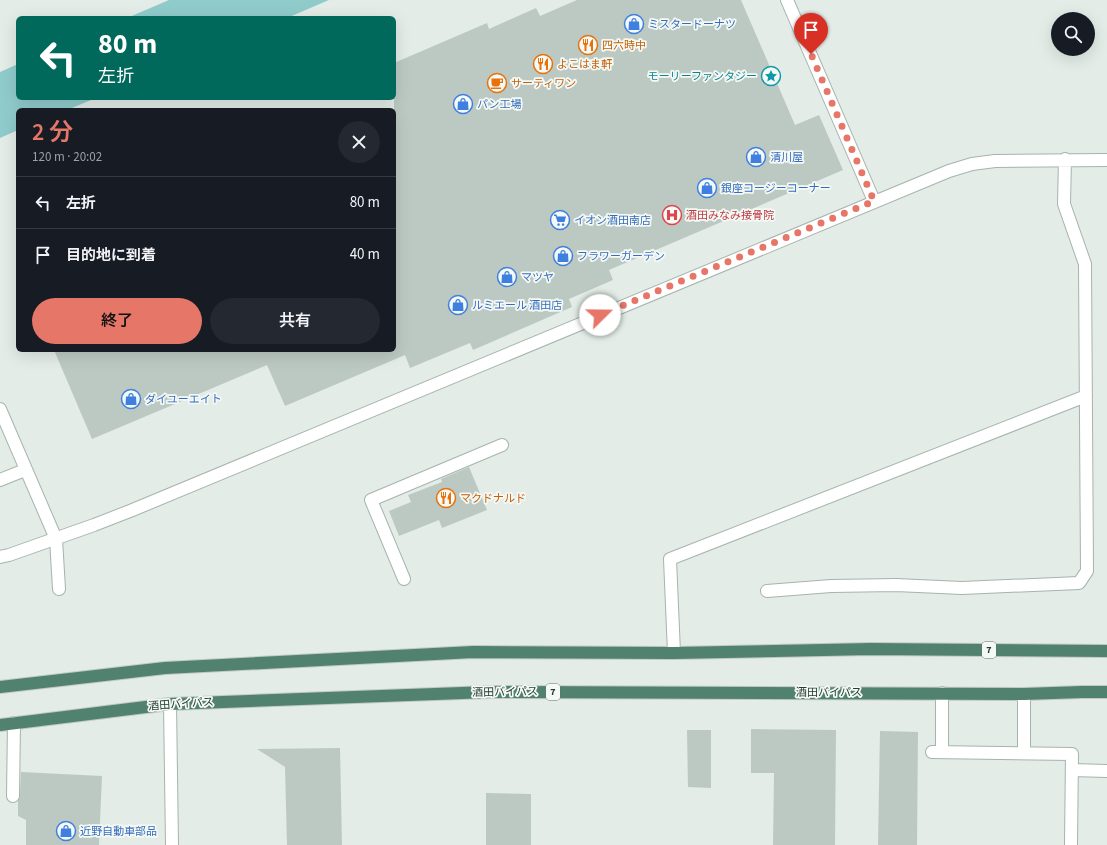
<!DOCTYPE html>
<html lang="ja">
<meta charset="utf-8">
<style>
:root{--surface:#171b24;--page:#242831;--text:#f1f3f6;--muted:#9ea1a6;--line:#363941;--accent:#e67667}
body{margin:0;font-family:"Source Sans 3","Noto Sans JP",sans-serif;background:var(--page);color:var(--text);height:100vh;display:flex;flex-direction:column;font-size:15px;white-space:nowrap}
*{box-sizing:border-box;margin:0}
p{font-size:13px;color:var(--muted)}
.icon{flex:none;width:22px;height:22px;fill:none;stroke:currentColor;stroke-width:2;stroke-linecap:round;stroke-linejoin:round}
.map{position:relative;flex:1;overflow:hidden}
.side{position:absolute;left:16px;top:108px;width:380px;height:244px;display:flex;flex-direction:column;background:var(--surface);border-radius:6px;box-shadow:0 4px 16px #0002}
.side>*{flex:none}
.hud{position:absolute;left:16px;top:16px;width:380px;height:84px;border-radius:6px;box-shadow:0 4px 16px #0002;background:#00695c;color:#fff;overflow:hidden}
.fabs{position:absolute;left:1051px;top:12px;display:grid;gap:8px}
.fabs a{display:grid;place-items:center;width:44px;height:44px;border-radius:50%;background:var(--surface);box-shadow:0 4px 16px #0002;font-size:20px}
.pin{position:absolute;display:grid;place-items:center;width:34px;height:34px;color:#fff;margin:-41px -17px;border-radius:50% 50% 50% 0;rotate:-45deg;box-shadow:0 0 4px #0007}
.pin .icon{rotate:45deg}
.me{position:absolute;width:44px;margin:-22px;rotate:68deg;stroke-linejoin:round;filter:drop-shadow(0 0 3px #0008)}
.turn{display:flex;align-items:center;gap:14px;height:84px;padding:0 16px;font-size:18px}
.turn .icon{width:52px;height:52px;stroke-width:2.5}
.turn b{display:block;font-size:28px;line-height:34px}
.round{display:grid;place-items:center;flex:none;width:42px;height:42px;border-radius:21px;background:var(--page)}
.overview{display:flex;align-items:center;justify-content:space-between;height:68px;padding:0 16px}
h1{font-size:24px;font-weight:600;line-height:30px;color:var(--accent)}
.button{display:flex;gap:8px;margin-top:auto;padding:8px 16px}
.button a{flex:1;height:46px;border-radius:24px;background:var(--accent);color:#111;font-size:16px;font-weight:600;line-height:46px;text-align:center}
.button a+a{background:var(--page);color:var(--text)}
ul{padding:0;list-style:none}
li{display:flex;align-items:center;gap:12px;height:52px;padding:0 16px;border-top:1px solid var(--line)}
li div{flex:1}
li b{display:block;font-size:15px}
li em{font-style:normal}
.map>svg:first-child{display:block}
.water{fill:#90cbcc}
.building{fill:#bcc9c2}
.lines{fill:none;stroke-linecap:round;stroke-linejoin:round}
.service-casing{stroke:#a6b4ad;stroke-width:14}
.tertiary-casing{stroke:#a6b4ad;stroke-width:14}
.trunk-casing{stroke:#c2c8c6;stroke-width:14}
.service{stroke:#fff;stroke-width:12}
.tertiary{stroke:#fff;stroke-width:12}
.trunk{stroke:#50826f;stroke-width:12}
.route{stroke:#e67667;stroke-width:7;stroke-dasharray:0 12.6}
.labels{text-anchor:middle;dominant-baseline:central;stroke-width:3.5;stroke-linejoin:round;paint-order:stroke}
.shield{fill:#f4f9f5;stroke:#62756c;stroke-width:1}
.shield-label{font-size:10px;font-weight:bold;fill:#243c32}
.shop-label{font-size:11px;fill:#366cbe;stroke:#f4f9f5;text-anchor:start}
.food-label{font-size:11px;fill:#c56008;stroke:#f4f9f5;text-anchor:start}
.culture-label{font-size:11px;fill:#0d838f;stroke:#f4f9f5;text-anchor:end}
.health-label{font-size:11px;fill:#be3a42;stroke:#f4f9f5;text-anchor:start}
.street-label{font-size:11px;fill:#243c32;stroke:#f4f9f5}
</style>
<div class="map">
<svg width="1107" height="845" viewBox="0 0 1107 845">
<rect width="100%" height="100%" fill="#e3ece7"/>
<path class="water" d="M169 0H329L287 18H127Z
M18 64V98H96L67 110H18V130L0 138V72Z"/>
<path class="building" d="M577 0H741L795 125 819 115 843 170 609 270 613 280 569 299 572 307 473 350 470 343 410 368 405 355 285 406 267 365 92 439 54 350H394V63L487 23 489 29 536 8 540 16Z
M469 467 487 510 442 528 439 520 399 536 389 511 411 502 408 495 442 482 441 479Z
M751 729 836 730 835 845H773L774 773H751Z
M687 730H711V788L688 787Z
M880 731 918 732 917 845H878Z
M340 748 342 845H287L285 767 257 749Z
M21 772 102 776 99 845H26V820L18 816V801L20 796Z
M486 793 531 794V845H486Z"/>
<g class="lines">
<g class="service-casing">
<path id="service" d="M787 0 874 201
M0 409 56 539 59 589
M0 480 25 470
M0 557 9 555 94 525 130 511 949 171 972 164 995 161 1107 160
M404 579 371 500 502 445
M767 591 831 586 896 585 962 588 1079 583 1087 571 1085 264 1064 204 1065 159
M674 653 670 559 1086 396
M932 752 1072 754 1071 845
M942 752V693
M1024 753V694
M1072 770 1107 771
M13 796 14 723"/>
</g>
<g class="tertiary-casing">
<path id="tertiary" d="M170 704 172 845"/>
</g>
<g class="trunk-casing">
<path id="trunk" d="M0 687 165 668 473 652 674 653 871 649 1107 651
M0 725 170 704 489 692 1024 694 1082 692H1107"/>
</g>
<use href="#service" class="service"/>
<use href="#tertiary" class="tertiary"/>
<use href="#trunk" class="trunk"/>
</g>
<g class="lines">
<path class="route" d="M600 315 874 201 811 54"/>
</g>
<defs>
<g id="shop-ring" transform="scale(1)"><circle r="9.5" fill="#f4f9f5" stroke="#3f7fe0" stroke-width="1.5"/><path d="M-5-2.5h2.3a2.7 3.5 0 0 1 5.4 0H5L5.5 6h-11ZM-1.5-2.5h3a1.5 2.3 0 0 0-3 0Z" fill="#3f7fe0"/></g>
<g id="restaurant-ring" transform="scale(1)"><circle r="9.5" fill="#f4f9f5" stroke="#e8710a" stroke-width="1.5"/><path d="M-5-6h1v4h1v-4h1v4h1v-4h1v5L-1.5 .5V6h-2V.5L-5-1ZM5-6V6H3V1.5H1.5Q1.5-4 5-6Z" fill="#e8710a"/></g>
<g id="sight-ring" transform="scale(1)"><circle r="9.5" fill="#f4f9f5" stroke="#0f9aa8" stroke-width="1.5"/><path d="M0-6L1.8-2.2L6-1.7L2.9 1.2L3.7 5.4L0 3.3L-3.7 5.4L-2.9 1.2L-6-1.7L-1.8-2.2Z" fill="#0f9aa8"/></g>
<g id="cafe-ring" transform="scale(1)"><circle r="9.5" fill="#f4f9f5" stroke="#e8710a" stroke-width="1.5"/><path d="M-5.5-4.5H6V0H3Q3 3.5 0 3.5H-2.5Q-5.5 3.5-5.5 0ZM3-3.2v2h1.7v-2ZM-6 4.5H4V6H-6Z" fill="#e8710a"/></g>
<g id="hospital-ring" transform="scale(1)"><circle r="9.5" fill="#f4f9f5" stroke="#e0444e" stroke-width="1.5"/><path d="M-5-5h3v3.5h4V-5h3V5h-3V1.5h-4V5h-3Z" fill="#e0444e"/></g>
<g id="supermarket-ring" transform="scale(1)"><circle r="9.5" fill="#f4f9f5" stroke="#3f7fe0" stroke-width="1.5"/><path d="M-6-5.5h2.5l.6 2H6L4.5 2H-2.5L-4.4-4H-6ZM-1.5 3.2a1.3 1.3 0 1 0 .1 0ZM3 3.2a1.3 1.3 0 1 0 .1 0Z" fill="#3f7fe0"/></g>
</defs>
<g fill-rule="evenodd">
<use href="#shop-ring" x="634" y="24"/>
<use href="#restaurant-ring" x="588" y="45"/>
<use href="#restaurant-ring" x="543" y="64"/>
<use href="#sight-ring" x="771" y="76"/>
<use href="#cafe-ring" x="497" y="83"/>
<use href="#shop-ring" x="463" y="104"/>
<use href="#shop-ring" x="756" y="157"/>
<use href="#shop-ring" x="707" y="188"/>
<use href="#hospital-ring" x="672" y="215"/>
<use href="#supermarket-ring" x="560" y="220"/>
<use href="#shop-ring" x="563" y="256"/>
<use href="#shop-ring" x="507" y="277"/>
<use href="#shop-ring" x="458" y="305"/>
<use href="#shop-ring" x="131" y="399"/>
<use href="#restaurant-ring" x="446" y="498"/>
<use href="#shop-ring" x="66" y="831"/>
</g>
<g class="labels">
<g class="shield">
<rect x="982" y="642" width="14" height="16" rx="3"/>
<rect x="546" y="684" width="14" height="16" rx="3"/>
</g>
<g class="shield-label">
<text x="989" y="650">7</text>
<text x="553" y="692">7</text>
</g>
<g class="shop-label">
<text x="648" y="24">ミスタードーナツ</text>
<text x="477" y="104">パン工場</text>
<text x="770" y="157">清川屋</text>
<text x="721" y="188">銀座コージーコーナー</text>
<text x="574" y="220">イオン酒田南店</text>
<text x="577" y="256">フラワーガーデン</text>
<text x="521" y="277">マツヤ</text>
<text x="472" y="305">ルミエール 酒田店</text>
<text x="145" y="399">ダイユーエイト</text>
<text x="80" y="831">近野自動車部品</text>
</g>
<g class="food-label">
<text x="602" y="45">四六時中</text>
<text x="557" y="64">よこはま軒</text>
<text x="511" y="83">サーティワン</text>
<text x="460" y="498">マクドナルド</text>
</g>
<g class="culture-label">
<text x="757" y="76">モーリーファンタジー</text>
</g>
<g class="health-label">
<text x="686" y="215">酒田みなみ接骨院</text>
</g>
<g class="street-label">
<text transform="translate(505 692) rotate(-1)">酒田バイパス</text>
<text x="829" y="692">酒田バイパス</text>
<text transform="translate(181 704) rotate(-4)">酒田バイパス</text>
</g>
</g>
</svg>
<div class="fabs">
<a><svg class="icon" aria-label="search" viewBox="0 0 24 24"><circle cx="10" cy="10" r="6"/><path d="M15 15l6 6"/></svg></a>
</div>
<div class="pin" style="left:811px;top:54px;background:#d93025"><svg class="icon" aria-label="arrive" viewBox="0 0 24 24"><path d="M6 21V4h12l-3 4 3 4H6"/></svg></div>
<svg class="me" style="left:600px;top:315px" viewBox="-20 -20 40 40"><circle r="19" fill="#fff"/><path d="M0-13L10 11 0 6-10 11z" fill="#e67667"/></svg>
<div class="hud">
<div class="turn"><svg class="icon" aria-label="left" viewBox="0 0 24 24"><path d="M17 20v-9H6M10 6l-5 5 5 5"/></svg><div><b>80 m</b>左折</div></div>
</div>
<section class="side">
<div class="overview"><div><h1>2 分</h1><p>120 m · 20:02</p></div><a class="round"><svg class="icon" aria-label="close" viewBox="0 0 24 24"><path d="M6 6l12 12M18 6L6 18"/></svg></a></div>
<ul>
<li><svg class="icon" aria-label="left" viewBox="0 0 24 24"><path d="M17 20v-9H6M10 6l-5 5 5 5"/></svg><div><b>左折</b></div><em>80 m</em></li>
<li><svg class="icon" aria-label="arrive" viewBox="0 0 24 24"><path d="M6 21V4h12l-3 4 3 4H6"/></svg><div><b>目的地に到着</b></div><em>40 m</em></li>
</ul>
<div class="button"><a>終了</a><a>共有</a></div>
</section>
</div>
